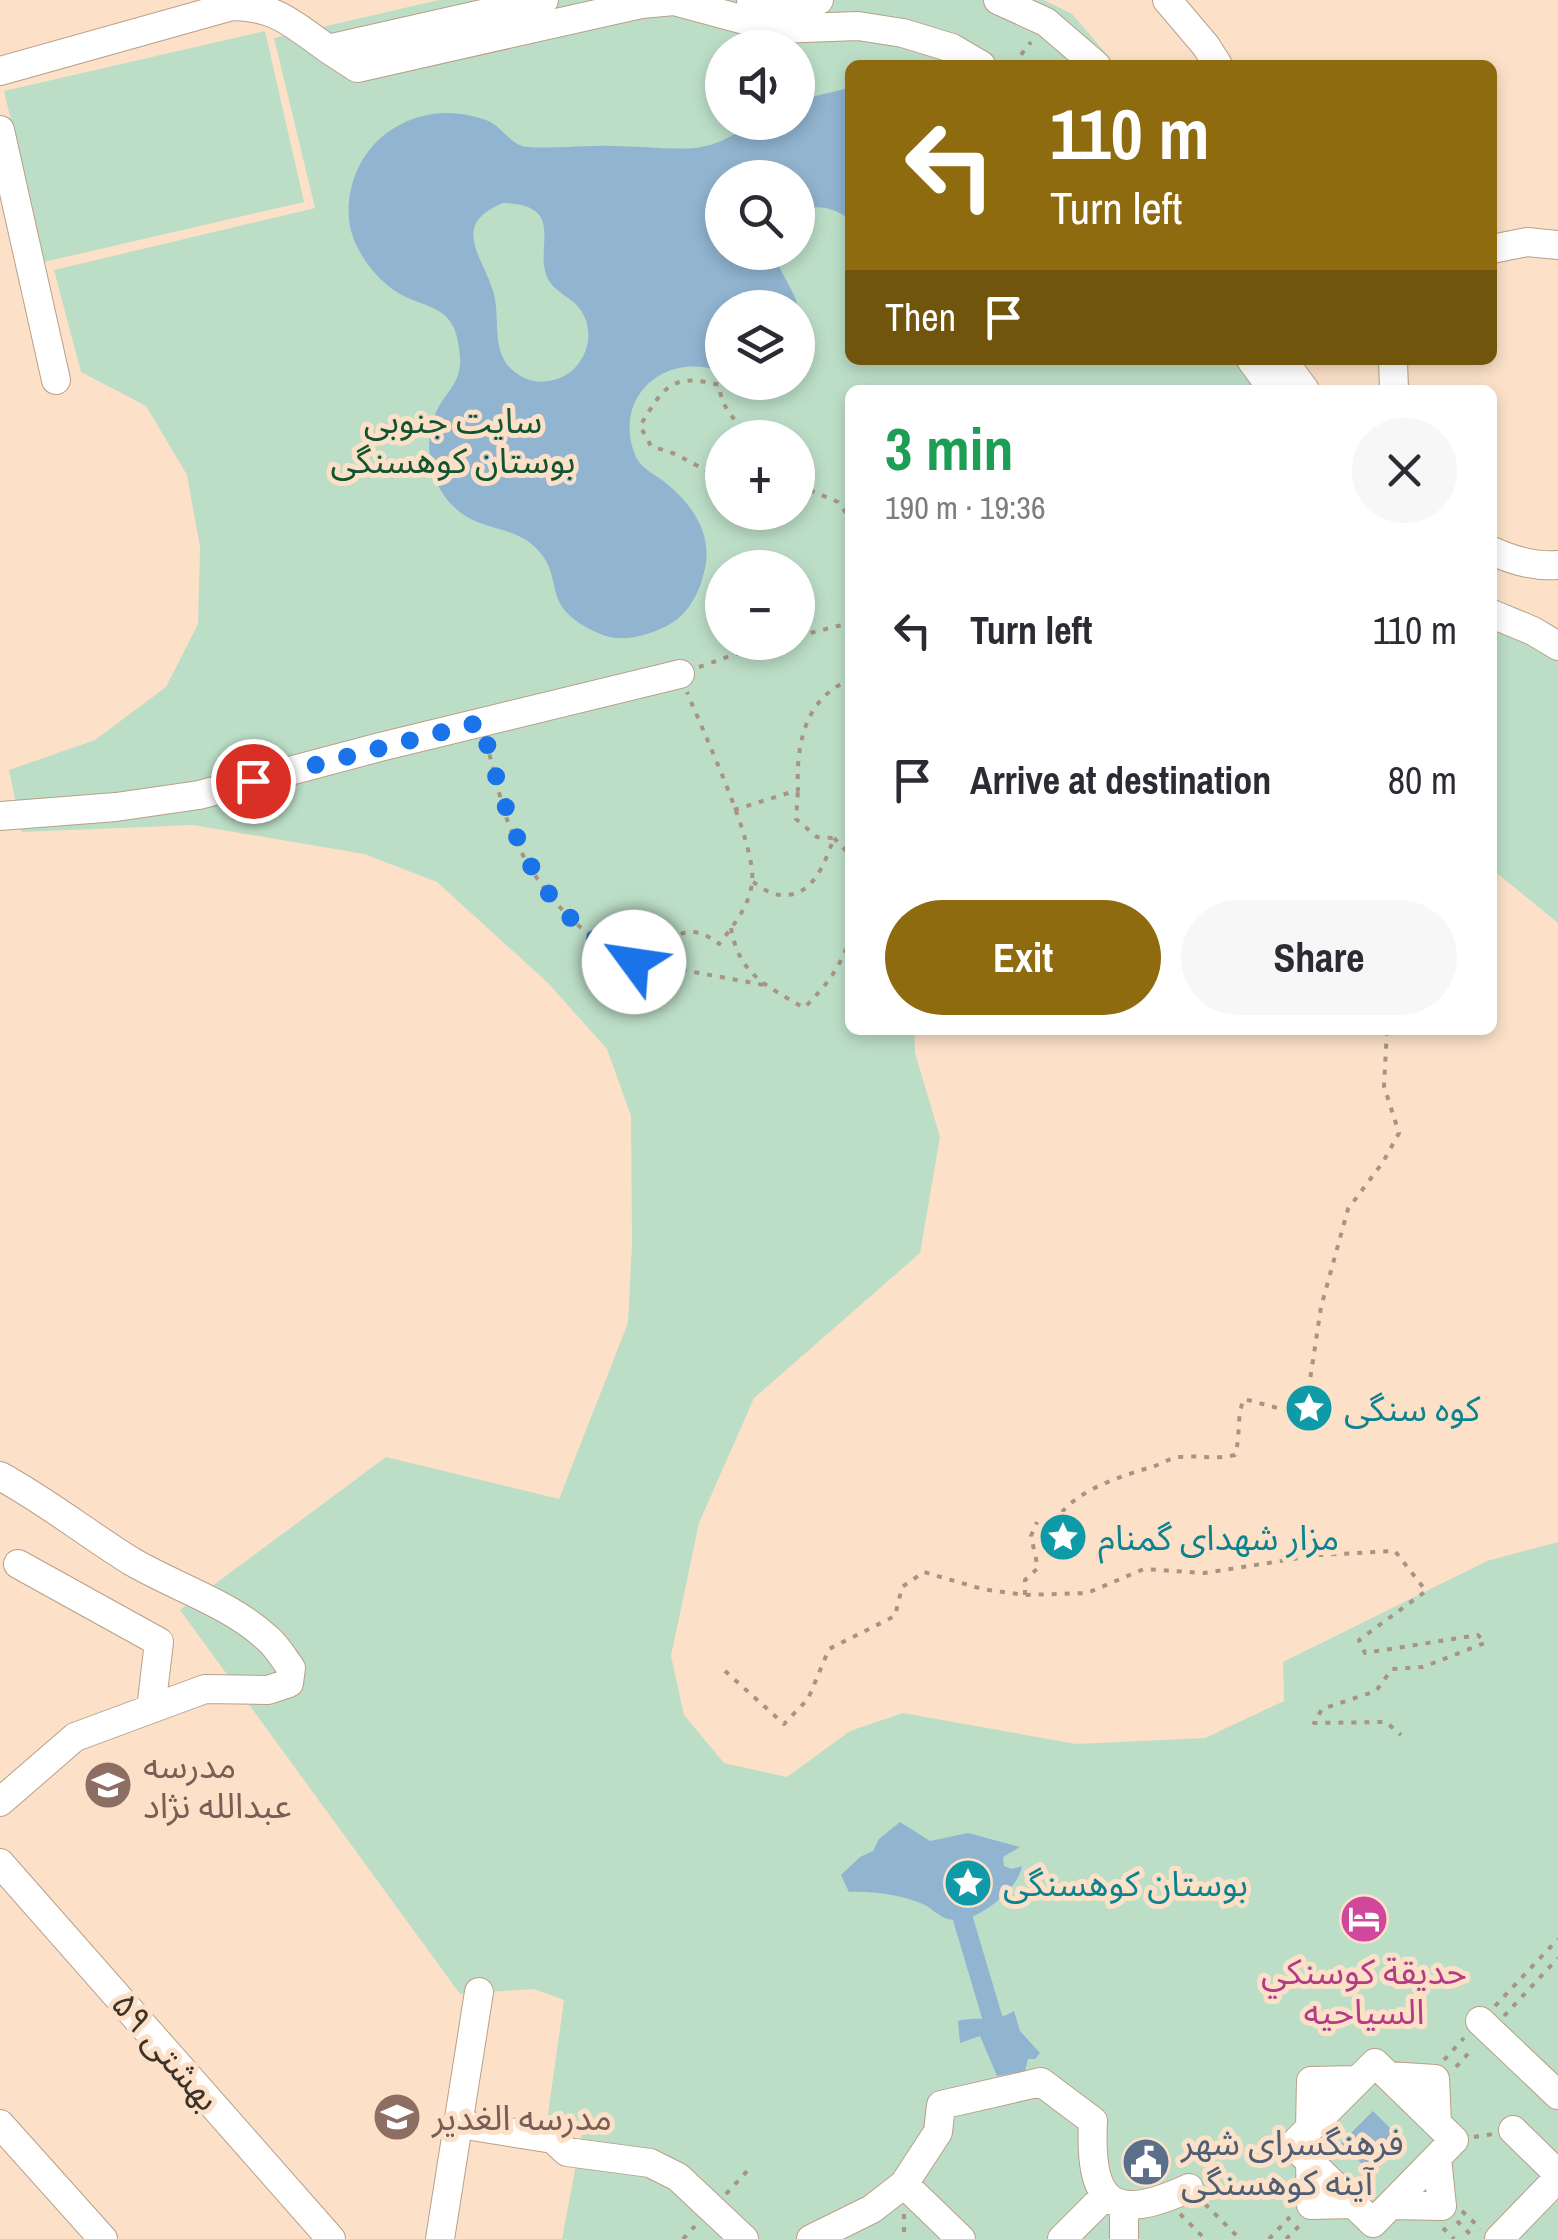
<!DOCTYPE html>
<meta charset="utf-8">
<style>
:root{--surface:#fff;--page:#f7f7f7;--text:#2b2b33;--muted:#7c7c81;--accent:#8f6b10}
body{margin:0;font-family:"Archivo Narrow","Noto Sans Arabic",sans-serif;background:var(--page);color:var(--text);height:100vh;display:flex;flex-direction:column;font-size:38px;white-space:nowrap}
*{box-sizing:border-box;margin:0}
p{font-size:32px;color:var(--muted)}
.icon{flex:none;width:55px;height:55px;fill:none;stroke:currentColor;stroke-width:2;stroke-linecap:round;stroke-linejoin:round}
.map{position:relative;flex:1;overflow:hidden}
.panel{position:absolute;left:845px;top:385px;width:652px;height:650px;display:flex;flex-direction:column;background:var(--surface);border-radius:15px;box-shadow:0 5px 15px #0003}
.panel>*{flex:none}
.top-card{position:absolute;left:845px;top:60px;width:652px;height:305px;border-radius:15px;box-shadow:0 5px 15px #0003;background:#8f6b10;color:#fff;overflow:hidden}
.tools{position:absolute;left:705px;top:30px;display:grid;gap:20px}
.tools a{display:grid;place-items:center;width:110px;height:110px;border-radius:50%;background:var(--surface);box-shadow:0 5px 15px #0003;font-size:50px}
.pin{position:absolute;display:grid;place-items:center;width:85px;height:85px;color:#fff;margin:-42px;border:5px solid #fff;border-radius:50%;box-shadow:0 2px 10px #0007}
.me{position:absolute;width:110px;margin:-55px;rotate:301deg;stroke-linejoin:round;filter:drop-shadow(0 0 8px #0008)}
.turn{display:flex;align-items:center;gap:35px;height:210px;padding:0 40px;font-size:45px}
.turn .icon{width:130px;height:130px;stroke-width:2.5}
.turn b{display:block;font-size:70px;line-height:85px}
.then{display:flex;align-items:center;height:95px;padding:0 40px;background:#0003;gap:20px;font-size:38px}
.round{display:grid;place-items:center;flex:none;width:105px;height:105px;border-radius:52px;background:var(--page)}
.overview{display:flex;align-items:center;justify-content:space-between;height:170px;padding:0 40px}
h1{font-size:60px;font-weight:700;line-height:75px;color:#1e9e55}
.action{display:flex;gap:20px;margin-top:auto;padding:20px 40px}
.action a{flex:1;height:115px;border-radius:60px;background:var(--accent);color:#fff;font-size:40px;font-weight:700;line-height:115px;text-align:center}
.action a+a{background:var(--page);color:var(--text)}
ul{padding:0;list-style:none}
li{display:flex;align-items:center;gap:30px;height:150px;padding:0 40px}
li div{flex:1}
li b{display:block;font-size:38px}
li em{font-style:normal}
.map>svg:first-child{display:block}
.green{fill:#bcdec7;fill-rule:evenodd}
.water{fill:#91b4d0;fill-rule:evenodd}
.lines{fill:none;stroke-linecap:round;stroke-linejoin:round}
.canal{stroke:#91b4d0;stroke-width:20}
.minor-casing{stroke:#b99f88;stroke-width:30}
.path{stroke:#a79481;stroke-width:4;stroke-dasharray:5 8;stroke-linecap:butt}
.minor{stroke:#fff;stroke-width:28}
.route{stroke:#1a73e8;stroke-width:18;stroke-dasharray:0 32.4}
.labels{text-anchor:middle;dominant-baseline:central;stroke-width:10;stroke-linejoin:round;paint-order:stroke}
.park-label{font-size:35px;fill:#125431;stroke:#fce1c8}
.culture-label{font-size:35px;fill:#0d838f;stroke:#fce1c8;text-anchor:start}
.education-label{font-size:35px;fill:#785e54;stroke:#fce1c8;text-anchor:start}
.hotel-label{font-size:35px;fill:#b23c85;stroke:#fce1c8}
.street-label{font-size:35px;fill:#3d3329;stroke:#fce1c8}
.service-label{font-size:35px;fill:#4e5e75;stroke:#fce1c8;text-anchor:start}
</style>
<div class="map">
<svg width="1558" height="2239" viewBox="0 0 1558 2239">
<rect width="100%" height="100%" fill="#fce1c8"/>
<path class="green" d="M439 0H1044L1072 14 1116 65H850V360H1281L1297 390H850V1030H914L915 1053 940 1137 920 1253 754 1398 699 1523 671 1656 684 1715 724 1763 787 1777 850 1731 903 1713 1076 1744 1205 1738 1284 1701 1283 1662 1487 1561 1558 1542V2239H562L583 2127 547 2121 564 2000 534 1989 460 1994 180 1610 386 1457 559 1499 628 1323 632 1244 631 1116 607 1049 548 983 437 882 364 854 193 825 22 832 9 770 95 740 166 687 198 624 200 547 187 475 146 406 81 372 54 270 315 208 274 38ZM722 48H798V122H722ZM722 178H798V252H722ZM722 308H798V382H722ZM722 438H798V512H722ZM722 568H798V642H722Z
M265 31 304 202 44 262 4 91Z
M1492 600 1558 630V923L1493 870Z"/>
<path class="water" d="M845 89H850V219C831 207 819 204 798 211V178H722V252L775 253C780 280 805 297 798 328V308H722V372C666 350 612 396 635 455 639 466 652 473 662 480 692 503 716 536 703 576 698 595 687 615 670 624 649 636 620 644 598 633 536 605 568 579 535 547 515 528 489 530 467 517 431 495 420 447 437 410 447 391 462 381 460 357 457 298 422 312 391 288 371 273 351 245 349 219 344 143 416 94 486 120 500 125 509 142 522 146 535 150 595 145 613 146 640 146 669 150 696 148 716 145 735 136 750 123L798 122V100ZM503 203C570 205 531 250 549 281 557 294 574 298 582 312 599 340 580 378 548 381 537 383 527 380 519 375 488 356 502 320 493 291 482 255 450 225 503 203Z
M900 1822 930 1841 968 1833 1020 1847 1003 1857 1004 1866 1012 1869 1022 1866C1019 1881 1007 1893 995 1903 981 1913 963 1925 945 1918 938 1915 932 1909 925 1905 903 1895 873 1891 849 1892L841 1875 860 1857 873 1851 879 1839Z
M1014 2011 1020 2031 1040 2053 1035 2059H1028L1025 2071 997 2076 980 2036 960 2043 958 2021C978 2015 994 2024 1014 2011Z
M1373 2111 1404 2142 1372 2174 1341 2143Z"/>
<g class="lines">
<path class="canal" d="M963 1919 993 2020"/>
<g class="minor-casing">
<path id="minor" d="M751 0 778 5 819 0
M998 0 1046 22 1096 65
M1167 0 1206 46 1218 65
M328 49 357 68 641 4 674 1 778 29 858 26 903 33 952 48 981 65
M0 71 232 6C276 6 294 25 328 49L544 0
M0 130 56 380
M1492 249 1527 242 1558 245
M1251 360 1273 390
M1283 360 1305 390
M1393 360 1394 390
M1492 551C1514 561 1535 567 1558 565
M1492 614 1533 631 1558 646
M0 816 116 807 199 795 380 747 680 674
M0 1476C46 1501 86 1533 131 1561 175 1587 229 1603 267 1638 277 1646 284 1659 291 1668L289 1683 268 1690 205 1689 75 1737 0 1802
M18 1564 159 1642 151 1709
M0 1863 331 2239
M1480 2021 1558 2095
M1375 2063 1454 2140 1373 2223 1293 2145Z
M1389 2076 1435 2079 1437 2123
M0 2124 103 2239
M459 2124 553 2139 567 2152 650 2163 678 2177 744 2239
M1310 2128 1311 2081 1357 2080
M1513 2130 1558 2174
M1310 2161 1311 2205 1353 2204
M904 2184 961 2239
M1391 2205 1442 2206 1437 2158
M440 2239 479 1992
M811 2239 872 2209 904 2184 938 2132 941 2105 1041 2082 1093 2121C1089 2203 1111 2224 1189 2188
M1062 2239 1105 2196
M1124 2239V2206
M1499 2239 1558 2178"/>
</g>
<path class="path" d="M1013 65 1031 42
M722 475H715L675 454 651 446 640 426C663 388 671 372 719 385 721 408 736 423 754 438
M798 485 838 502 850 518
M798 636 850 623
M699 667 770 642
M486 742C494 769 499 798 509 825 533 887 588 953 656 965 669 934 689 920 719 944 733 926 749 907 752 883 757 845 704 734 687 692
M734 810 798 790C796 746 804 698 850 680
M834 838 850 855
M753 882C760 886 768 893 775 894 812 902 824 864 834 838L817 837 796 819 798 790
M731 928C739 975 766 985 804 1008 826 986 840 968 850 939
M656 965 764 985
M1062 1512C1082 1488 1123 1476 1151 1467 1161 1465 1170 1457 1180 1457 1199 1455 1216 1460 1235 1455 1241 1436 1236 1417 1244 1399L1296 1413 1307 1400 1321 1307 1348 1209 1383 1162 1399 1133 1384 1086 1387 1030
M1025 1595V1580L1038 1568 1031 1536 1037 1522
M725 1671 784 1724 808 1699 829 1649 895 1616 902 1587 924 1572 982 1589 1025 1595 1087 1593 1144 1569 1204 1573 1319 1555 1395 1551 1426 1591 1359 1640 1365 1653 1478 1635 1485 1643 1423 1667 1392 1669 1376 1691 1322 1709 1314 1723 1386 1722 1401 1735
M1495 2006 1558 1939
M1504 2016 1558 1958
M1444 2060 1464 2038
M1456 2067 1473 2048
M1474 2137 1494 2134
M726 2194 750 2168
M1205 2204 1240 2239
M1462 2211 1481 2229
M904 2214V2239
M1180 2214 1205 2239
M1457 2221 1475 2239
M1443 2228 1454 2239
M683 2239 695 2226
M1269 2239 1290 2217
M1286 2239 1302 2223"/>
<use href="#minor" class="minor"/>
</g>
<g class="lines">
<path class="route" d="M253 781 481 722C510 827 528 909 634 962"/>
</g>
<defs>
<g id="sight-disc" transform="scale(2.5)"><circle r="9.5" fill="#0f9aa8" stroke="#fce1c8"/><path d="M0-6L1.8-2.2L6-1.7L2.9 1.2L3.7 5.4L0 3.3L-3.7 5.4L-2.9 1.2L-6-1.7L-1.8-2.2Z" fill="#fff"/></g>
<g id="school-disc" transform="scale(2.5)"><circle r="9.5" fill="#8d6e63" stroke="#fce1c8"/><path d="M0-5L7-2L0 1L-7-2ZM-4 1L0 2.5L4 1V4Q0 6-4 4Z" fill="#fff"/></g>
<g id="hotel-disc" transform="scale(2.5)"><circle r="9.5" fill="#d1479c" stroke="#fce1c8"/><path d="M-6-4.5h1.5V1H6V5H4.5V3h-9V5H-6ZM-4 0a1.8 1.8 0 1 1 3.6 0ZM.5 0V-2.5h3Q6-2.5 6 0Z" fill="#fff"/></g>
<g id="civic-disc" transform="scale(2.5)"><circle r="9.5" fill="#5c6f8a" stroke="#fce1c8"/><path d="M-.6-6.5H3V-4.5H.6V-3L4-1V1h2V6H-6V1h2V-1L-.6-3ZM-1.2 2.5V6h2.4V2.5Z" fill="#fff"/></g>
</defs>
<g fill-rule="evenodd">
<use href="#sight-disc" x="1309" y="1408"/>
<use href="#sight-disc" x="1063" y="1537"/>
<use href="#school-disc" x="108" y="1785"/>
<use href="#sight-disc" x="968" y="1883"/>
<use href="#hotel-disc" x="1364" y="1919"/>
<use href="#school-disc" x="397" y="2117"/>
<use href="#civic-disc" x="1146" y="2162"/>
</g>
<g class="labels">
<g class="park-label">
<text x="453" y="420">سایت جنوبی<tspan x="453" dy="40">بوستان کوهسنگی</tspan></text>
</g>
<g class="culture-label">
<text x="1344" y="1408">کوه سنگی</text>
<text x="1098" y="1537">مزار شهدای گمنام</text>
<text x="1003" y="1883">بوستان کوهسنگی</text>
</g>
<g class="education-label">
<text x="143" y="1765">مدرسه<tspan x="143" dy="40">عبدالله نژاد</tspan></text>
<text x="432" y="2117">مدرسه الغدیر</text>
</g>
<g class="hotel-label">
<text x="1364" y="1971">حديقة كوسنكي<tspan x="1364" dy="40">السياحيه</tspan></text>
</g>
<g class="street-label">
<text transform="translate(166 2051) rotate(49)">بهشتی ۵۹</text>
</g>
<g class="service-label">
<text x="1181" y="2142">فرهنگسرای شهر<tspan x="1181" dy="40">آینه کوهسنگی</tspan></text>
</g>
</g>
</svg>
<div class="tools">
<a><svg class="icon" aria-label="sound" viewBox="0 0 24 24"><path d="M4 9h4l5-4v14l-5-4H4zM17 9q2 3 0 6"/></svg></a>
<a><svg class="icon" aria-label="search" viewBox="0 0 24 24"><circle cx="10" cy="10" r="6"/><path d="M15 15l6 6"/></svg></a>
<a><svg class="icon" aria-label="layers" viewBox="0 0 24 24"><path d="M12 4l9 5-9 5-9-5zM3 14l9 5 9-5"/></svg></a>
<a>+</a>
<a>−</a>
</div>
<div class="pin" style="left:253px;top:781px;background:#d93025"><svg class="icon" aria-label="arrive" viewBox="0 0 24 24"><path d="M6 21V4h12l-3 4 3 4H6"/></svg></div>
<svg class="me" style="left:634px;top:962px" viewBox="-20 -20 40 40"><circle r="19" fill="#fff"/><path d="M0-13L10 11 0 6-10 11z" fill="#1a73e8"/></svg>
<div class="top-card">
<div class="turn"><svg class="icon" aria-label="left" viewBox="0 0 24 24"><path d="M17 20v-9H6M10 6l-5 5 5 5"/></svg><div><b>110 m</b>Turn left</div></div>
<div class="then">Then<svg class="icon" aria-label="arrive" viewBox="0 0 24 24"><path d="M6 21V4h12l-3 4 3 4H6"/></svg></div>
</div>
<section class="panel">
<div class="overview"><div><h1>3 min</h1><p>190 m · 19:36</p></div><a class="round"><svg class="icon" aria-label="close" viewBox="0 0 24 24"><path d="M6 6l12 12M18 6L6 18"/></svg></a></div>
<ul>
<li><svg class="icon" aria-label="left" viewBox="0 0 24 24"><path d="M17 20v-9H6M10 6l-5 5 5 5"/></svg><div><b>Turn left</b></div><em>110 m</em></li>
<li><svg class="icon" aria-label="arrive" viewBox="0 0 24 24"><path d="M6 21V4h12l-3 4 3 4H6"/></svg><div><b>Arrive at destination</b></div><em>80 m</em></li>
</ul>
<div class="action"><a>Exit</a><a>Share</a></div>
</section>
</div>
